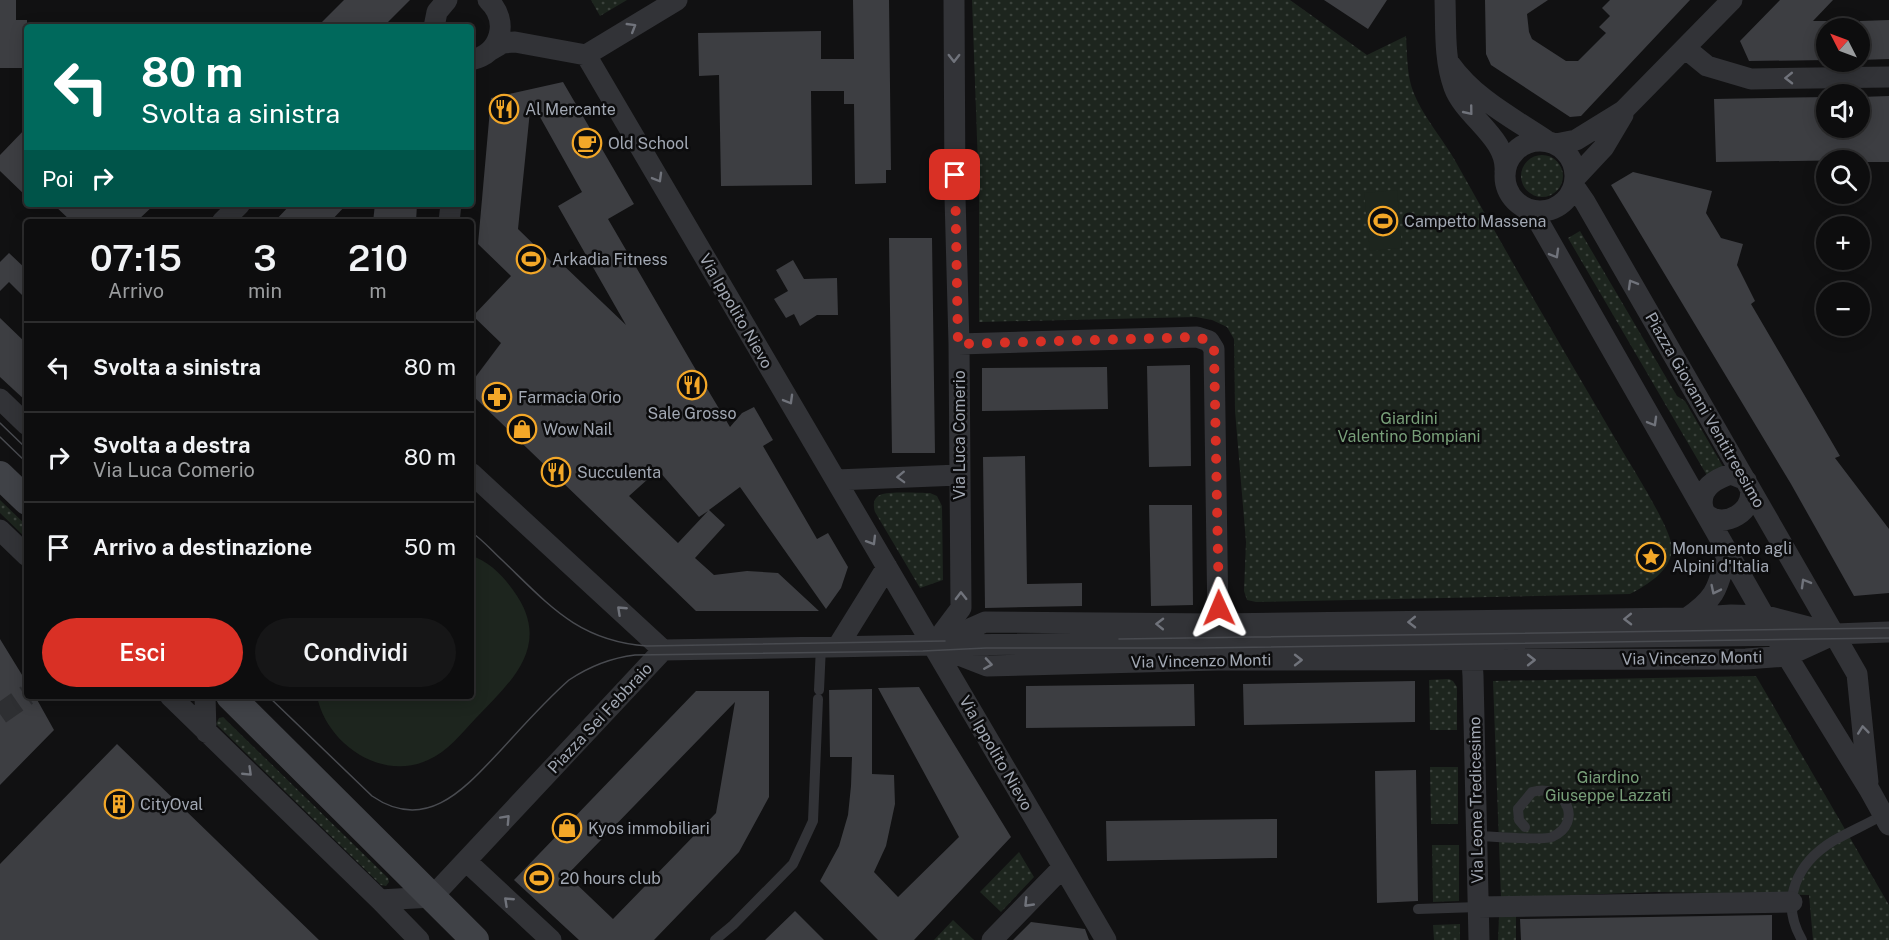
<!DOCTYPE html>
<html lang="it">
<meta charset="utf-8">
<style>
:root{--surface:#0d0d0e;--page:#161617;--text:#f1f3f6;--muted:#9a9c9e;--line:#2d2d2e;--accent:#d93025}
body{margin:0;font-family:"Public Sans",sans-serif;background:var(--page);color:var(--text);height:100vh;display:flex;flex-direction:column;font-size:22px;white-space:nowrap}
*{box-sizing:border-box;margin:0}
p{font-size:20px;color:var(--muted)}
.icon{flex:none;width:33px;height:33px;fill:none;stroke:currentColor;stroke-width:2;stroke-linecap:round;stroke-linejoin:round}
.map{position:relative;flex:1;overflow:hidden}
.details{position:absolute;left:24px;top:219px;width:450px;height:480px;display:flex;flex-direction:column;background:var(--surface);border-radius:6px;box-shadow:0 3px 15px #0003,0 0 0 2px var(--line)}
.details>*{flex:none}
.top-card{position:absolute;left:24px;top:24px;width:450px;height:183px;border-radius:6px;box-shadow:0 3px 15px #0003,0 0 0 2px var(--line);background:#00695c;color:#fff;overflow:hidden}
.needle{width:39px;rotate:312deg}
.tools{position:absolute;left:1816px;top:18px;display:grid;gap:12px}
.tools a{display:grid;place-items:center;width:54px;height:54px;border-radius:50%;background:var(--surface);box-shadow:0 3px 15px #0003,0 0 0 2px var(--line);font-size:30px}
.pin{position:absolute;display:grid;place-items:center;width:51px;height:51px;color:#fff;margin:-26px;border-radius:12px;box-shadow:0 3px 9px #0006}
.me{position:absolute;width:66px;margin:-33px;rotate:359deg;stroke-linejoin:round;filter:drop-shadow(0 0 4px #0008)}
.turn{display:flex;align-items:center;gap:21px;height:126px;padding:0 18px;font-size:27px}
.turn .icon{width:78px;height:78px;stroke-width:2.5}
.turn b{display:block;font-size:42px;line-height:51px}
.then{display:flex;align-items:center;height:57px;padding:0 18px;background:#0003;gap:12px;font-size:22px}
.eta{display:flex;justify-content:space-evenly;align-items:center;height:102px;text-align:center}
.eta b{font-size:36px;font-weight:600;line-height:42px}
.button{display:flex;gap:12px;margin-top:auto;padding:12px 18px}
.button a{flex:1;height:69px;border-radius:36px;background:var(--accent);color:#fff;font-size:24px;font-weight:600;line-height:69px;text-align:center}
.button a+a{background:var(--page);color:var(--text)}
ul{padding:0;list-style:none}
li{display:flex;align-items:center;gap:18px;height:90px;padding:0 18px;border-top:2px solid var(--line)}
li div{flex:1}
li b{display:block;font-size:22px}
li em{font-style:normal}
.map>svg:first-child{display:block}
.grass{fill:url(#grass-dots)}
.garden{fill:#1d251e}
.building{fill:#3d3e42;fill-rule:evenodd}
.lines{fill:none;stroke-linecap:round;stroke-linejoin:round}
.street-tunnel{stroke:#2e2f32;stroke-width:21;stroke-dasharray:21 10;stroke-linecap:butt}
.lane{stroke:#323337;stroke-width:10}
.street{stroke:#323337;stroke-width:21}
.secondary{stroke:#404247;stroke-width:28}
.tram{stroke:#494b50;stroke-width:1.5}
.oneway{stroke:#70737b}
.route{stroke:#d93025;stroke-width:10;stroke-dasharray:0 18}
.labels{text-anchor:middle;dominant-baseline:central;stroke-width:5;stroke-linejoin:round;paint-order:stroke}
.poi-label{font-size:16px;fill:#a2a8b3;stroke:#0c0c0d;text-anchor:start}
.street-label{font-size:16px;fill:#a2a8b3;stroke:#0c0c0d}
.park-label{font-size:16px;fill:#789f79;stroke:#0c0c0d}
</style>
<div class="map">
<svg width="1889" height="940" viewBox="0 0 1889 940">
<defs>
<pattern id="grass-dots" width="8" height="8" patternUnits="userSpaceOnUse" patternTransform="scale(1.5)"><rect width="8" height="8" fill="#1d251e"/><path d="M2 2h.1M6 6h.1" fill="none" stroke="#3b423c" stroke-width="1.8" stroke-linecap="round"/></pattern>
</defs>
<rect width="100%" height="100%" fill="#111112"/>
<path class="grass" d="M591 0H627L600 16Z
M972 0H1290L1367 55 1406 36C1407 51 1407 67 1410 81 1416 109 1443 138 1457 164 1511 261 1567 357 1623 452 1634 470 1673 532 1672 549 1671 571 1647 585 1630 594L1256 602 1247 600 1244 591 1246 542 1235 411 1234 339 1227 327 1212 320 1196 317 979 322V194Z
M1521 176a21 21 0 1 1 42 0a21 21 0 1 1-42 0Z
M1580 231 1677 396 1685 401 1725 470 1709 479 1568 238Z
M930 493 937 496 942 506 943 580 920 588 875 512C873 506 873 498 880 495 888 491 920 493 930 493Z
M0 500 27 526V539L0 513Z
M1756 676 1889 905V940H1813L1809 895 1656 892 1501 898 1493 681Z
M1449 679 1453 681 1457 687V730H1430L1429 680Z
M223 717 388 878 389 882 386 886 381 885 216 724 219 718Z
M1430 767H1458V824H1431Z
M1432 845H1459V901L1433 902Z
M1019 852 1034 877 1001 912 980 892Z
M1516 915V940H1498L1499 916Z
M953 920 974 940H934Z
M1460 924V940H1434L1433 925Z"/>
<path class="garden" d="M1397 190 1402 248 1370 251 1364 193Z
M471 556C488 560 503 576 513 590 553 644 513 680 476 718 462 733 447 752 428 760 381 782 326 743 317 696H471Z"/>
<path class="building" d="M0 0H16V20H27V68H0Z
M344 0H410L383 27H317Z
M853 0H889L891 170H886V183L855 184 854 104H844V91H811L812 185 721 186 719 75 699 76 698 33 821 31V59H854Z
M1324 0H1387L1368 29Z
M1485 0H1548L1527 14 1529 32 1532 39 1566 61H1578L1606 33 1599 27 1610 16 1602 8 1610 0H1690L1581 116 1570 117 1491 65 1486 54Z
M1780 0H1833L1813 21H1827V60L1749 61 1740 41Z
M1889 20V59L1860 60V21Z
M563 82 634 204 608 219 693 365 730 427 742 413 754 407 773 440 763 446 817 539 828 533 848 567 841 588 826 609 740 487 709 510 725 525 695 558 714 575 747 571 778 573 819 611H696L471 394V383L501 343 473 316 511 276 478 244 491 98ZM531 101 582 192 558 206 626 325 560 262 556 266 518 229ZM658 470 699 517 708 511 678 543 629 496Z
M1889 96V162H1860V160L1716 162 1714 99 1827 97V128H1860V97Z
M27 127V197L0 171V155Z
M1633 172 1712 191 1706 213 1721 238 1743 244 1737 265 1755 301 1751 304 1840 456 1835 458 1889 529V593L1854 596 1791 484 1611 185Z
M53 204H155L136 222H72Z
M291 204H347L330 222H274Z
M375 204H417L416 222H373Z
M889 238H932L935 453H892Z
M9 253 27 270V300L9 282 0 291V262Z
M793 260 804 279 837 278 838 315H817L800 326 794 314 786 318 774 299 788 291 776 270Z
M0 318 27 344V402L0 377Z
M1190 365 1191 466 1149 467 1147 366Z
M1107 367 1108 409 982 411V368Z
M1025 456 1027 584 1082 583V606L985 608 983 457Z
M1149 505H1192L1193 605 1151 606Z
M0 639 27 683V696H35L54 730 0 785Z
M1415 681V722L1244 725 1243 684Z
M1194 684 1195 726 1026 728V686Z
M919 687 1011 837 914 940H878L820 881 839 846 848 815 851 786 852 757H830L829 690 872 689V774L894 775 895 804 886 846 874 872 898 897 959 837 878 688Z
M696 691H769V797L739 852 654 940H579L514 880ZM735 702 716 813 613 919 567 875Z
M117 744 319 940H0V864Z
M1416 770 1418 901 1377 903 1375 771Z
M1277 819V858L1107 861 1106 821Z
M795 911 824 940H765Z
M1772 915V940H1521L1520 919Z
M1031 922 1085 929 1089 940H1013Z"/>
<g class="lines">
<path class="street-tunnel" d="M0 714 27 695"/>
<path class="lane" d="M819 690 821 646
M1476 836C1490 836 1543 841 1552 837 1584 823 1566 782 1532 792L1518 809 1519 820 1525 827
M1418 909 1478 907
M715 940 733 925 793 864 813 821 818 699
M1802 940C1779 901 1797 863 1833 841 1849 832 1867 824 1883 815"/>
<path class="street" d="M1445 0C1446 28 1444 60 1454 87 1465 117 1508 138 1505 172
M434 27 437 12 447 0
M1685 48 1707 66 1751 79 1889 77
M491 50 503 43 515 42 586 55
M586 55 1106 940
M586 55 677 0
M471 60C501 54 510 21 488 0
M1450 64C1475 99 1513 118 1547 141
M1505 176a35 35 0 1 1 70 0a35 35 0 1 1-70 0Z
M1556 144 1576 140 1623 111 1732 0
M1575 178 1604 147 1623 115
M1574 186 1585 202 1857 674 1868 782
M1522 206 1540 224 1787 656 1869 789 1889 825
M222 222 240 204
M449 222 451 204
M959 344 1197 337 1209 341 1214 349 1218 624
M0 399 27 425
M471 473 663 650
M836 480 959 475
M1703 508C1698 489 1715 479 1731 474L1746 480
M1707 515C1725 529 1755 511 1750 488
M0 530 27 556
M1687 618C1719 596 1717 587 1728 551
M934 644 961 608 959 344 955 197 954 0
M933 645 985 622 1218 624 1687 618 1731 615 1766 616 1835 634 1889 632
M946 645 1808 635
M838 646 887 567
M1471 646 1473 676 1479 940
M663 650 933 645 987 666 1218 660 1746 659 1787 656 1835 634
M170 696 380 900 419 940
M205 696 206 732
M466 861 551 940
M380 900 432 897 663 650
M1478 907 1792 902
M992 940 1063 867"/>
<path class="secondary" d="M0 475 27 501
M230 696 475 940"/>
<path class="tram" d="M0 423 27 449
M0 437 27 463
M471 532C483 540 492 551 502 560 549 605 578 641 647 646L945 641
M1119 639 1889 628
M268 696 372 796C427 834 466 787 501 750 523 726 545 701 569 680 590 666 610 658 635 655L923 651 986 648H1201L1889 638"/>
</g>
<defs><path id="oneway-chevron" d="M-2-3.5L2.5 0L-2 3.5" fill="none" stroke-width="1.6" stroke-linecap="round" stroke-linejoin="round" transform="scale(1.5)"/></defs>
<g class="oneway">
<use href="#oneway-chevron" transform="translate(632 27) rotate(-31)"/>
<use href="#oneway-chevron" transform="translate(954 58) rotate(90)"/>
<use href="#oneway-chevron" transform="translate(1789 78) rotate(179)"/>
<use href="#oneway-chevron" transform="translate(1469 111) rotate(51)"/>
<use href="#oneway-chevron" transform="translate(658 178) rotate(60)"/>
<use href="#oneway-chevron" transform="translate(1555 254) rotate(60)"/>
<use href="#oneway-chevron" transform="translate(1632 284) rotate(-120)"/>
<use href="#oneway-chevron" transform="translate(789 400) rotate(60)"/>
<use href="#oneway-chevron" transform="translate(1653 422) rotate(60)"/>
<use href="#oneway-chevron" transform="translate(901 477) rotate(178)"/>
<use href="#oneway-chevron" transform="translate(872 541) rotate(59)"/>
<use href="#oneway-chevron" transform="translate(1805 583) rotate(-120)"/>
<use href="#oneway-chevron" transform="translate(1715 590) rotate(116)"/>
<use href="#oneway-chevron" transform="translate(961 596) rotate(-91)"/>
<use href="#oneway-chevron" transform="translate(621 610) rotate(-137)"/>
<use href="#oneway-chevron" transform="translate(1628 619) rotate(179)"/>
<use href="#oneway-chevron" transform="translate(1412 622) rotate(179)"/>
<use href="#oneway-chevron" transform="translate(1160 624) rotate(-179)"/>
<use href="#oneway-chevron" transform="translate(1298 660)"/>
<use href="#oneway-chevron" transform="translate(1531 660)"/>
<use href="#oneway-chevron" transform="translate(988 664) rotate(9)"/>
<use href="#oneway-chevron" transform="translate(1863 730) rotate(-96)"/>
<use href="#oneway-chevron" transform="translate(248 772) rotate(44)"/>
<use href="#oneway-chevron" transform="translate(506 819) rotate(-47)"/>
<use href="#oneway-chevron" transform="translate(508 901) rotate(-137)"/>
<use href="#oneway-chevron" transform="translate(1028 903) rotate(134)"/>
</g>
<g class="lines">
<path class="route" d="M955 175 958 344 1197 337 1209 341 1214 349 1219 608"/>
</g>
<defs>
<g id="restaurant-ring" transform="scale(1.5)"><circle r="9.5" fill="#0c0c0d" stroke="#f3a728" stroke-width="1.5"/><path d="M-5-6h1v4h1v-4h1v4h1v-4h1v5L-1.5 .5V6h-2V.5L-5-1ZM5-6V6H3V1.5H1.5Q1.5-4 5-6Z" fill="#f3a728"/></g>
<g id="cafe-ring" transform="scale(1.5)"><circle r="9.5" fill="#0c0c0d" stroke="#f3a728" stroke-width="1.5"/><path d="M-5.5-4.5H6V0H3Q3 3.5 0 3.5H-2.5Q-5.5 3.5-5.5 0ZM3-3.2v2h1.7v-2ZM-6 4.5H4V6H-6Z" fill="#f3a728"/></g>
<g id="stadium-ring" transform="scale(1.5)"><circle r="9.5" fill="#0c0c0d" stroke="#f3a728" stroke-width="1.5"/><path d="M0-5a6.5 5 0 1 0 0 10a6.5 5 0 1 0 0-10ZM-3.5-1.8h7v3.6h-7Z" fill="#f3a728"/></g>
<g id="pharmacy-ring" transform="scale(1.5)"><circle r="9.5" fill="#0c0c0d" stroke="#f3a728" stroke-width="1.5"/><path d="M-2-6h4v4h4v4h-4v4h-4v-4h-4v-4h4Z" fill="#f3a728"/></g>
<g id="shop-ring" transform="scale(1.5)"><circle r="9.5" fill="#0c0c0d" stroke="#f3a728" stroke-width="1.5"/><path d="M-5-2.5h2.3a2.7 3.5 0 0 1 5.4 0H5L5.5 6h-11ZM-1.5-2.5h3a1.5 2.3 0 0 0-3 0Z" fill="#f3a728"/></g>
<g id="sight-ring" transform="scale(1.5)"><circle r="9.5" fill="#0c0c0d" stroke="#f3a728" stroke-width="1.5"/><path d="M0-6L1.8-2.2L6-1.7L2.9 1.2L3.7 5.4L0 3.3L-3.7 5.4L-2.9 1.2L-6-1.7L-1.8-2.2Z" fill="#f3a728"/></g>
<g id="building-ring" transform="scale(1.5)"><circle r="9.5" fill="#0c0c0d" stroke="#f3a728" stroke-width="1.5"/><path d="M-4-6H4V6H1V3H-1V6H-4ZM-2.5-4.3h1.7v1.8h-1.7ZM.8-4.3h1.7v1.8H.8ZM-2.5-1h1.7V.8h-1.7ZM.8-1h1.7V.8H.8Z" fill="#f3a728"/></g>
</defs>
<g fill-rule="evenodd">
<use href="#restaurant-ring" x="504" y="109"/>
<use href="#cafe-ring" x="587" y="143"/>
<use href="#stadium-ring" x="1383" y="221"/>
<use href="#stadium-ring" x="531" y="259"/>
<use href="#restaurant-ring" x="692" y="385"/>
<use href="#pharmacy-ring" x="497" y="397"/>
<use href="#shop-ring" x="522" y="429"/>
<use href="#restaurant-ring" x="556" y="472"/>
<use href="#sight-ring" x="1651" y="557"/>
<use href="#building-ring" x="119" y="804"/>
<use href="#shop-ring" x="567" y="828"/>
<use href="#stadium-ring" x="539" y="878"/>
</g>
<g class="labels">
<g class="poi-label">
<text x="525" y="109">Al Mercante</text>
<text x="608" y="143">Old School</text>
<text x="1404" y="221">Campetto Massena</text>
<text x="552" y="259">Arkadia Fitness</text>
<text x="518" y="397">Farmacia Orio</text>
<text x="692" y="413" text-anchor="middle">Sale Grosso</text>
<text x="543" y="429">Wow Nail</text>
<text x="577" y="472">Succulenta</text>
<text x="1672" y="548">Monumento agli<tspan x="1672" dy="18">Alpini d'Italia</tspan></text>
<text x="140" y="804">CityOval</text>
<text x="588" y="828">Kyos immobiliari</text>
<text x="560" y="878">20 hours club</text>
</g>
<g class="street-label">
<text transform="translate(736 311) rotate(60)">Via Ippolito Nievo</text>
<text transform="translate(1705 410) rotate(60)">Piazza Giovanni Ventitreesimo</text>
<text transform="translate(959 435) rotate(-90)">Via Luca Comerio</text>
<text transform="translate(1692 658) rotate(-1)">Via Vincenzo Monti</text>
<text transform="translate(1201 661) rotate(-1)">Via Vincenzo Monti</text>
<text transform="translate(600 718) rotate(-47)">Piazza Sei Febbraio</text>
<text transform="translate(996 753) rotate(60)">Via Ippolito Nievo</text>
<text transform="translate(1476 800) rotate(-91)">Via Leone Tredicesimo</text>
</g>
<g class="park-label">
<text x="1409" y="418">Giardini<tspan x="1409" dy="18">Valentino Bompiani</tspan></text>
<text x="1608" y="777">Giardino<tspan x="1608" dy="18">Giuseppe Lazzati</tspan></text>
</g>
</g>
</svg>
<div class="tools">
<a><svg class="needle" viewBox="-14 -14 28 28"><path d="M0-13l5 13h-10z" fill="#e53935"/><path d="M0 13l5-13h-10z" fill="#9a9c9e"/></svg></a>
<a><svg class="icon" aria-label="sound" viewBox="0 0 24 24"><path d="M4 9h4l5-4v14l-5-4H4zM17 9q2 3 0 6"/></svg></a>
<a><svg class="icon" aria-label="search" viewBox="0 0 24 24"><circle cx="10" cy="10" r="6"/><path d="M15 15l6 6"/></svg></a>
<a>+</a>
<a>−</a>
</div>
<div class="pin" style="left:955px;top:175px;background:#d93025"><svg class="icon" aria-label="arrive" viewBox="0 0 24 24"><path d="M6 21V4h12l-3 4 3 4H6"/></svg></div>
<svg class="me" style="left:1219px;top:608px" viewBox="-20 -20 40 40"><path d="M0-17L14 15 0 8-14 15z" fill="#d93025" stroke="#fff" stroke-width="4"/></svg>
<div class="top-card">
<div class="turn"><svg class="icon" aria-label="left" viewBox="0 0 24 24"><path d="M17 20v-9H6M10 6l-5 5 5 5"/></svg><div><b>80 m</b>Svolta a sinistra</div></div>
<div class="then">Poi<svg class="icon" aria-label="right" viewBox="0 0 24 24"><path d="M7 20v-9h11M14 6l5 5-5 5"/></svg></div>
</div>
<section class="details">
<div class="eta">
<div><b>07:15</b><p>Arrivo</p></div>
<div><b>3</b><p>min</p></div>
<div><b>210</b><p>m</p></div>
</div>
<ul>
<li><svg class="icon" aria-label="left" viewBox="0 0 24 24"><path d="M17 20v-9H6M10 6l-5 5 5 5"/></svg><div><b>Svolta a sinistra</b></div><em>80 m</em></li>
<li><svg class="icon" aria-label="right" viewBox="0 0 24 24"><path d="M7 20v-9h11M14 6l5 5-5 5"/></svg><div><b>Svolta a destra</b><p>Via Luca Comerio</p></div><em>80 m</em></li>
<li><svg class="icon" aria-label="arrive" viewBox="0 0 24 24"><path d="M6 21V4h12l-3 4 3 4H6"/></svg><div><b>Arrivo a destinazione</b></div><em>50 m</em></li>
</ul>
<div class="button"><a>Esci</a><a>Condividi</a></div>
</section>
</div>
